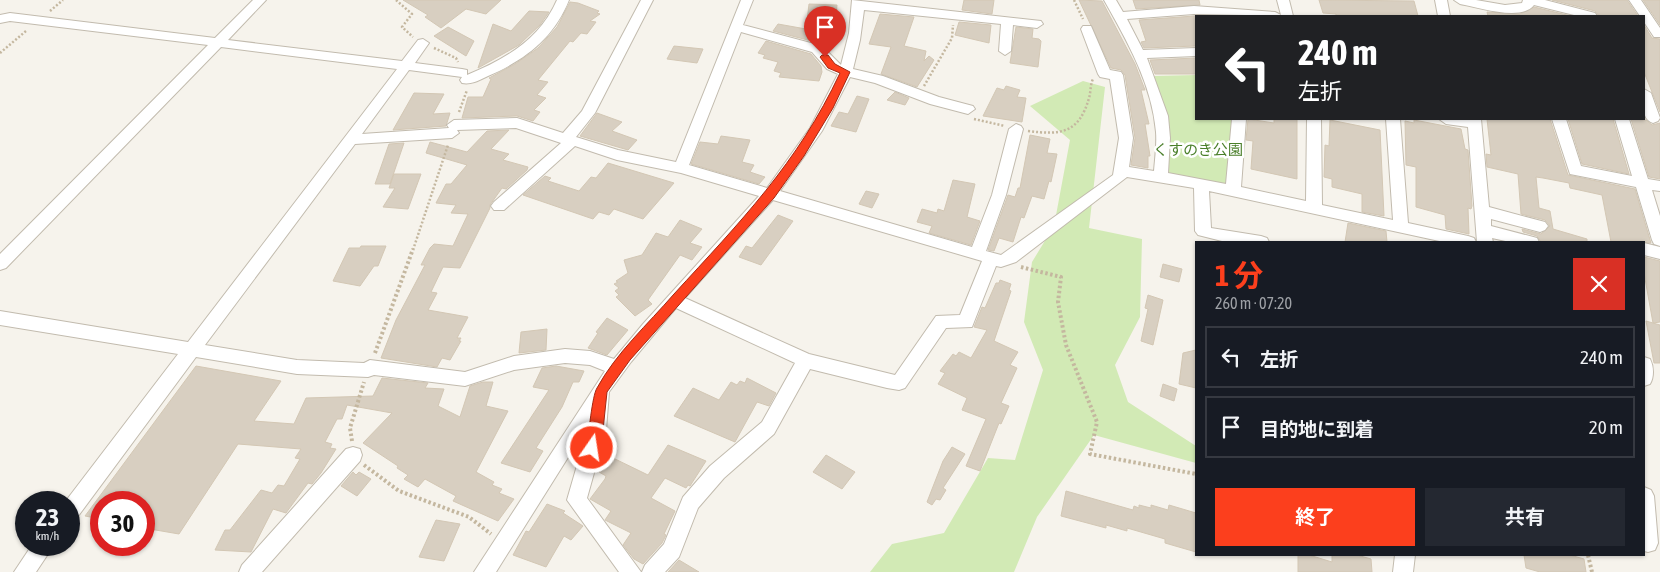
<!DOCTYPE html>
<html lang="ja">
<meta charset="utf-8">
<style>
:root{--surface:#171b24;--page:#242831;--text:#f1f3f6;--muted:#9ea1a6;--line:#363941;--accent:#fc3f1d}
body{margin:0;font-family:"Asap Condensed","Noto Sans JP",sans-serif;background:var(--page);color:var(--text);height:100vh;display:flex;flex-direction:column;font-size:19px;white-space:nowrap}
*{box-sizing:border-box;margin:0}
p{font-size:16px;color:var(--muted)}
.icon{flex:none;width:28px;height:28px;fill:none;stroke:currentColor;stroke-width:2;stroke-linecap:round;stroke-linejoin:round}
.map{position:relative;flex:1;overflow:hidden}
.side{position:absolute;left:1195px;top:241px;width:450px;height:315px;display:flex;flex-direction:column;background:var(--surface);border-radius:0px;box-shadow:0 1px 4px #0004}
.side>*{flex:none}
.top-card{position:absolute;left:1195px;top:15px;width:450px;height:105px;border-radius:0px;box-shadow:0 1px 4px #0004;background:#202124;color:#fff;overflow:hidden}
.speed{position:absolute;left:15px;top:491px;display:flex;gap:10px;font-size:25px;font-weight:700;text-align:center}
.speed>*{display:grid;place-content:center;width:65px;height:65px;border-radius:50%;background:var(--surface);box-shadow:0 1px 4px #0004;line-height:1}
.speed small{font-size:12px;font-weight:400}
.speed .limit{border:8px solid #d22;background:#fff;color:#111}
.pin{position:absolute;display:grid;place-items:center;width:42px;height:42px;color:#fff;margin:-51px -21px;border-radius:50% 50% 50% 0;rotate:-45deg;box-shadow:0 0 5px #0007}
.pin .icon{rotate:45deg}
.me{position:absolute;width:55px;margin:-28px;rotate:13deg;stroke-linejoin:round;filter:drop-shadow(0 0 4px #0008)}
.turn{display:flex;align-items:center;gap:18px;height:105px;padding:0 20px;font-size:22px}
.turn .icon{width:65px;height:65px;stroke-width:2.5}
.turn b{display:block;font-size:35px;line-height:42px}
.round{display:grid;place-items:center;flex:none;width:52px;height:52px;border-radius:0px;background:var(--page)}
.summary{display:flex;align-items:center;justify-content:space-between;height:85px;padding:0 20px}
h1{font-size:30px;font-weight:700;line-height:38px;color:var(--accent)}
.action{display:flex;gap:10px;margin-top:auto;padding:10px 20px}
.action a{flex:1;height:58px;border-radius:0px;background:var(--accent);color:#fff;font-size:20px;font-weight:700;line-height:58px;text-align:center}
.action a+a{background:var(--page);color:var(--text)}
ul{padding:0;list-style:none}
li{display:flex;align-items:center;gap:15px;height:62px;margin:0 10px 8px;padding:0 10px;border:2px solid var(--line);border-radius:0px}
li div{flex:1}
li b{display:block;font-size:19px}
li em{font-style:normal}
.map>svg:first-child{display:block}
.green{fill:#d2eab5}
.building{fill:#d8cfc1;stroke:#d3c7b4}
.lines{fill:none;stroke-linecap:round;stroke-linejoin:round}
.minor-casing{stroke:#c2bbae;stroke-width:2}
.path-far1{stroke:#c4b79f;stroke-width:2.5;stroke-dasharray:2 2;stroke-linecap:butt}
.path{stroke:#c4b79f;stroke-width:4;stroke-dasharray:2.5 2.5;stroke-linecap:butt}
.minor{fill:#fff;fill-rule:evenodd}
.route{fill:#fc3f1d;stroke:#a42913}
.labels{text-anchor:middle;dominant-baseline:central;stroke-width:5;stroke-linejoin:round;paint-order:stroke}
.park-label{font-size:15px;fill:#4a7f2a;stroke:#fff}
</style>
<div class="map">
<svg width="1660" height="572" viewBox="0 0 1660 572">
<rect width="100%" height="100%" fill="#f6f3ec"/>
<path class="green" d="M1196 75V119H1232L1226 183 1221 185 1171 176 1166 172 1167 133 1164 105 1154 76Z
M1083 81 1105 87 1089 228 1142 239 1140 317 1115 365 1128 402 1196 446V463L1094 435 1037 517 1014 572H870L892 544 944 533 988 458 1015 460 1043 370 1024 322 1032 262 1054 226 1070 140 1030 106Z"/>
<path class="building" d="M403 0H501L486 14 466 9 441 28 425 17 428 15Z
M964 0H994L992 14 962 10Z
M1079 0 1102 1 1135 64 1145 90H1141L1149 124H1145L1150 156H1148V168L1131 165 1135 138 1125 75 1121 70 1111 68Z
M1133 0H1199L1200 5 1136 9Z
M1319 0 1414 1 1418 16H1336V14L1323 13Z
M1552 0H1627L1638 16H1599L1595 11Z
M1643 0H1660V25Z
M570 2 578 3 599 11 597 13 600 14 590 21 596 22 587 34 581 33 573 42 570 41 538 80 548 82 537 95 546 98 534 110 540 112 533 121 517 116 462 118 468 97H483L491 79 489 78 515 64 538 48 557 27Z
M809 4 837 5 835 27 828 42 818 40 819 43 773 31 778 24 806 29Z
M1534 7 1571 16H1488L1487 12 1520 14Z
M529 11 549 12 540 25 519 45 478 68 493 24 511 31Z
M880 14 914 17 904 46 926 51 924 61 929 56 934 60 917 87 881 74 891 47 869 44Z
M1194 16H1202H1196V46L1144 48 1141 42 1146 41 1139 20Z
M959 22 991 25 989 43 955 35Z
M1644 25 1652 38 1660 39V112L1644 72Z
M448 27 474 41 466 56 434 36Z
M1016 27 1033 29 1032 38 1039 39 1041 41 1038 67 1010 63Z
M766 41 811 54 821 66 822 72 819 81 779 77 781 73 774 71 778 62 763 58 765 55 758 53Z
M674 46 703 49 697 63 667 59Z
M1196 58V74H1155L1150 60Z
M1006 86 1020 90 1017 97 1026 98 1022 122 983 116 997 88 1004 90Z
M895 92 909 98 905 105 887 100Z
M414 93 444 94 433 114 450 113 446 126 393 130Z
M857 96 869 99 856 132 831 126 839 112 848 114Z
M597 113 622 122 612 131 637 140 628 150 580 136Z
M1248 119 1274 123V119H1297V179L1251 169 1253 141 1246 140Z
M1487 119H1550L1568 175 1635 189 1651 243 1611 242 1602 195 1570 188 1569 183 1543 178 1536 177 1539 208 1550 211 1553 229 1587 239V242H1541L1537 236 1523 232 1522 229 1541 234 1550 226 1545 220 1521 214 1518 174 1487 167 1486 154 1491 155Z
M1568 119H1613L1629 174 1582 164Z
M1631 119 1646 120 1652 125 1660 123V179L1649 177Z
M1330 120 1380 130 1384 216 1362 212V194L1332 187V179L1324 177 1325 145 1329 146Z
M1414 120 1461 129 1465 149 1468 150 1472 206 1471 209 1468 208 1469 234 1446 229 1445 215 1416 207V167L1406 165 1405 121 1414 123Z
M509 130 491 149 509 154 503 160 528 167 527 170 506 189 502 188 490 205V208L460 268 443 267 431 292 437 293 428 310 468 317 457 338H461L459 341H461L450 360 442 358 437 367 381 358 396 320 425 265H421L430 248 434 244 453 246 468 214 451 213 456 205 436 203 446 184H451L467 165 426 153 430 142 467 152 487 131Z
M1030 135 1050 139 1047 153 1057 154 1051 182 1049 181 1044 199 1032 196 1024 218 1021 217 1013 242 999 238 994 251 988 250 1008 195 1015 197 1018 188H1020Z
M721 136 750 140 742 162 754 165 750 172 765 177 759 184 691 164 700 142 718 144Z
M404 143 390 184H375L389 144Z
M608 163 674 183 643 219 614 209 609 215 599 212 593 219 523 195 545 176 551 178 548 181 579 191 591 177 596 178Z
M394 174H421L408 209 383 207 395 188H389Z
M953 180 975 184 967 217 980 221 971 245 929 233 932 226 917 222 922 209 937 213 938 209 944 211Z
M866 191 879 194 872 208 859 204Z
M778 215 793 221 761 265 739 257 746 246 752 248Z
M680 220 702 229 690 243 702 247 692 260 680 255 648 300 652 304 635 316 616 297 619 295 615 291 619 288 614 284 618 282 616 281 628 273 624 260 642 255 656 233 668 237Z
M1348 223 1386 231 1387 242H1345Z
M361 246H386L378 266H374L360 286 333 281 349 248H360Z
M1644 257 1660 261V322L1653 323 1644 273Z
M1163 264 1182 269 1179 282 1160 277Z
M1000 280 1011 284 1009 290 1011 291 994 341 1018 352 1010 365 1017 368 1001 403 1009 406 1001 424 999 423 980 471 966 466 986 419 962 410 967 398 938 384 945 373 940 371 953 354 956 356 959 352 971 358 987 330 974 327 982 307 985 308 996 283H999Z
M1148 295 1163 300 1153 345 1141 341 1148 309 1145 308Z
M607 318 628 330 607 355 588 348 598 333 596 332Z
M1646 321 1660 325V363H1654Z
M547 329 546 350 519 353 521 332Z
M1196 350V388L1179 384 1183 353Z
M196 366 281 381 254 421 294 424 306 398 373 396 382 378 428 383 425 388 444 389 438 406 460 417 470 386 483 382H493L486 406 508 411 476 472 494 482 492 485 502 489 499 493 514 499 498 521 453 501 456 496 425 479 418 487 404 479 408 475 397 468 398 466 363 443 392 413 347 405 342 419H337L325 442 332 444 330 448 336 449 321 473 312 484 308 483 286 513 273 509 251 552 215 550 225 530H230L261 490 272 493 278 485 284 486 300 459 295 458 301 449 238 444 179 534 144 528V502H101V519L85 516Z
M556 366 584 371 579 382H573L562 407 536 448 543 451 530 472 501 463 549 390 533 387 542 368Z
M747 378 776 393 769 406 757 402 735 442 674 416 693 388 719 400 731 382 737 385 740 381 745 383Z
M1163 384 1177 389 1174 401 1160 396Z
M668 445 706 461 690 486 688 485 686 488 665 478 651 498 675 511 664 534 666 535 662 543 643 564 634 559 623 545 631 533 605 520 611 511 590 499 605 479 606 476 599 472 611 457 648 475Z
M952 447 965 454 943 488 946 490 940 500 936 499 932 505 927 502 943 461Z
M826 455 855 472 842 489 813 472Z
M353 472 356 475 359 472 371 479 357 496 341 486Z
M1066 491 1133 510 1134 506 1139 508V505L1151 508V505L1168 510 1169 505 1196 513V552L1165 543V539L1127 528V531L1106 525V528L1061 516Z
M547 504 565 511 563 513 583 526 571 540 564 536 546 567 513 555 526 531 529 532Z
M436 520 460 524 444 561 419 557Z
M1298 555H1309L1332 562V555H1357L1371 559 1372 572H1298Z
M1524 555H1570L1584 559 1586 572H1540L1526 568Z
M679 560 699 572H668Z"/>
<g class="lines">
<g class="minor-casing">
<path id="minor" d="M253 0H266L228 40 402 61 418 40 423 39 429 43 415 63 462 69 467 70V75C506 59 540 39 557 0H569C554 38 525 60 488 76 480 80 471 85 462 83L460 80 462 77 409 70 362 134 449 128 447 125 454 120 517 118 563 133 582 111 641 0H653L595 113 576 137 618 150 676 162 741 0H753L743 25 822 46 841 65 849 33 852 0 1041 21 1043 24 1037 28 1013 25 1011 51 1005 55 999 51 1001 24 864 10 860 40 853 69 883 76 939 97 973 106 975 109 968 114 930 104 875 83 850 77 822 131 780 191 972 247 992 195 1009 129 1016 124 1021 126 1023 129 1006 195 986 251 1001 255 1113 175 1119 138 1110 79 1100 77 1098 74 1081 29 1083 26H1091L1110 70 1121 72 1123 75 1133 138 1129 167 1154 171C1155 158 1157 145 1156 132 1152 84 1127 41 1104 0H1116L1123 12 1194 6 1275 12 1281 15 1277 0H1289L1293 16 1194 14 1127 19 1143 50 1196 48V56L1147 58 1168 116 1170 138 1168 173 1226 184 1232 119H1246L1241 187 1306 201 1307 119H1321L1322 205 1393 220 1386 119H1400L1408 223 1468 236 1474 238 1476 242H1444L1209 191 1211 228 1261 236 1267 238 1269 242H1226L1198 235 1195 231 1194 188 1127 177 1016 262 1001 267 996 266 972 327 946 328 905 388 899 390 887 388 810 369 774 434 724 478 698 508 679 557 665 572H642L645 565 664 544 683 497 710 466 762 422 795 363 676 308 631 362 609 392 606 430 587 498 641 572H619L567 500 589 424 496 572H474L605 371 590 365 565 363 514 370 465 386 374 375 368 377 297 374 196 357 76 519 69 522V502H65L178 354 0 325V311L188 342 397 69 221 47 6 268 0 270V254L208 45 10 21 0 23V15L10 13 215 38ZM741 32 812 52 827 69 838 74 810 128 767 188 689 165ZM516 128 561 143 494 202 491 206 494 210H504L575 146 617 160 681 173 759 196 643 324 614 359 590 351 565 349 514 356 465 372 370 360 364 363 297 360 205 345 355 144 452 138 459 133 457 130ZM773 200 982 261 960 315 936 316 895 375 809 354 685 298Z
M1435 0H1447L1450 16H1438Z
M1454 0H1476L1505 5 1522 3 1523 0H1545L1595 13 1597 16H1578L1534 5C1521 22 1478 7 1460 4Z
M1629 0H1641L1660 28V37H1654L1644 22V16H1640Z
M1644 89 1651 93 1660 118 1658 121 1653 123C1640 119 1643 99 1644 89Z
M1439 119H1481L1489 207 1545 222 1548 226 1545 230 1540 232 1491 219V226L1537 238 1539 242H1510L1492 238 1493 242H1477L1468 127 1446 124Z
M1552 119H1566L1581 166 1632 176 1615 119H1629L1648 179 1660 181V191L1652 190 1660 216V246L1654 244 1652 240 1636 187 1570 174Z
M1644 243 1660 247V259L1644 255Z
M1644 357 1650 359C1654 367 1654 377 1650 384L1644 386Z
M353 447 360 449 362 455 360 461 262 572H239L242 565 346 449Z
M1644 487 1651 490 1654 496 1658 543 1655 550 1648 552 1644 551Z
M32 545H54L36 572H14Z
M1395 555H1415L1413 572H1393Z"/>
</g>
<path class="path-far1" d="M396 0 412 14 402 27 413 37
M1074 0 1083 19
M50 11 63 0
M434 48 456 58 458 62
M0 53 26 31
M924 86 952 38 953 25
M459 112 467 90
M974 119 1005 126
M1028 131C1060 135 1079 134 1089 98 1091 92 1090 85 1093 79
M413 250 448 145"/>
<path class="path" d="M1021 267 1061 277 1058 302 1066 345 1097 422 1090 454 1196 474
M375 353 413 249
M352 441 350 428 364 382
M364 465 399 491 469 517 491 534
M1588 555 1592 572"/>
<use href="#minor" class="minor"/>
</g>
<path class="route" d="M822 55H828L835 64 850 72 833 108 804 156 774 198 630 360 607 392 603 430 597 452 592 453 587 452 586 448C589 434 592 396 597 388 616 353 648 324 674 294 740 222 798 163 840 73L828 68 820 57Z"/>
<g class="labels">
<g class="park-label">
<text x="1198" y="149">くすのき公園</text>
</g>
</g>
</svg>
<div class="speed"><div>23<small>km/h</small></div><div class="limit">30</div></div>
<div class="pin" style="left:825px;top:57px;background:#d93025"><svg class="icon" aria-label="arrive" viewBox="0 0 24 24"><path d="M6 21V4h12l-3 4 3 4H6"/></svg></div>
<svg class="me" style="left:592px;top:448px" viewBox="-20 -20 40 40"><circle r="17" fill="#fc3f1d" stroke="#fff" stroke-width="3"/><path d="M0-11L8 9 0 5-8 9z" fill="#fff"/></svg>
<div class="top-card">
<div class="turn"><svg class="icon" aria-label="left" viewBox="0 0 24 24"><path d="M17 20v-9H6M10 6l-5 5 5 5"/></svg><div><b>240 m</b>左折</div></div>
</div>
<section class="side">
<div class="summary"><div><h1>1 分</h1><p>260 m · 07:20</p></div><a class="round" style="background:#d93025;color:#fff"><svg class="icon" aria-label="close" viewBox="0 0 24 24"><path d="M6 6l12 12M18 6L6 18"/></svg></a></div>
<ul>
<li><svg class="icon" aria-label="left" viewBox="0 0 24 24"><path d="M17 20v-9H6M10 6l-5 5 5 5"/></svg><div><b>左折</b></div><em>240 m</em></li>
<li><svg class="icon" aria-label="arrive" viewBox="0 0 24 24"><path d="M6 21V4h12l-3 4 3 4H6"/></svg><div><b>目的地に到着</b></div><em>20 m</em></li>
</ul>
<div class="action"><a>終了</a><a>共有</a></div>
</section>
</div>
